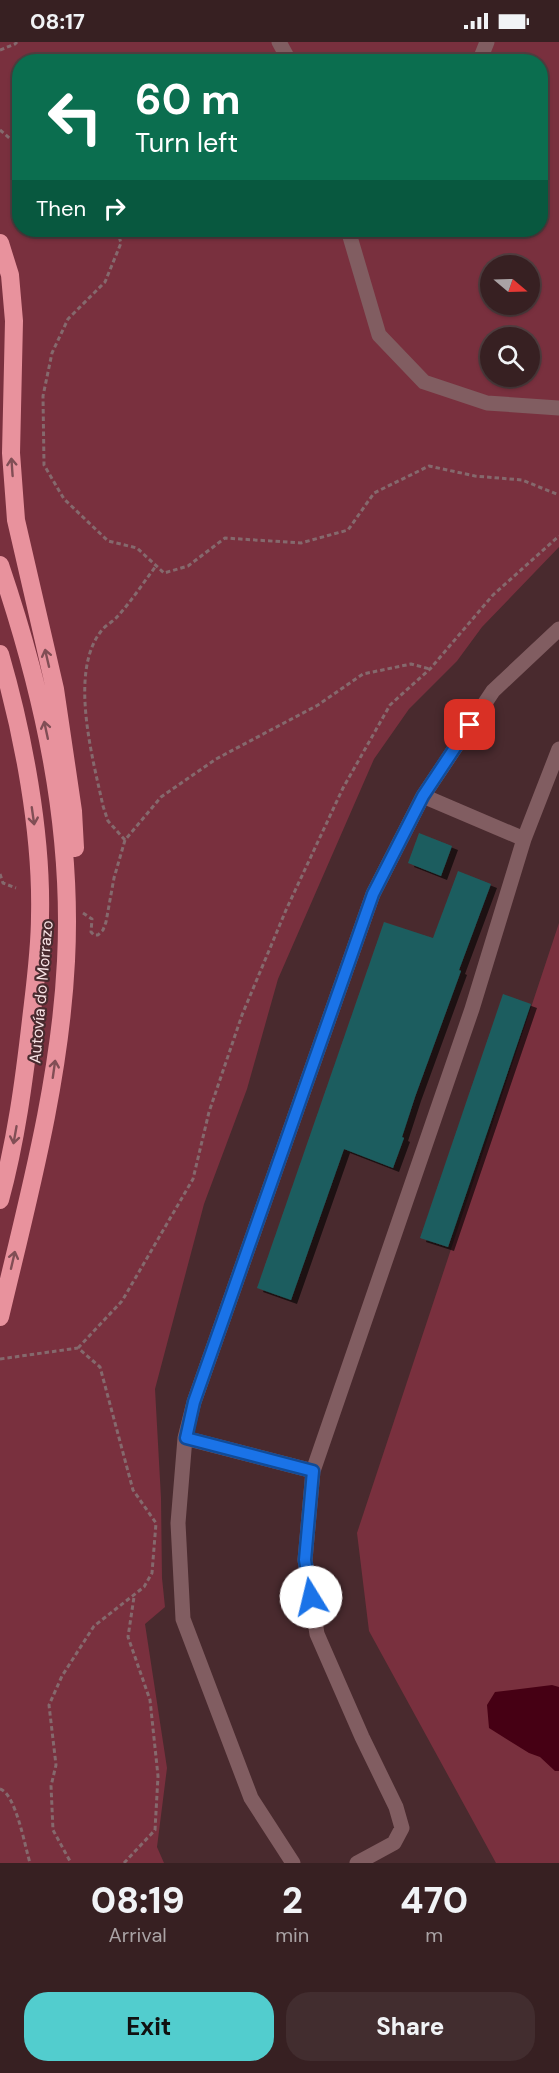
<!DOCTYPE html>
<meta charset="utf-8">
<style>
:root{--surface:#372022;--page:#422d2f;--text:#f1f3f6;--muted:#aaa3a5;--line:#513e40;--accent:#52cdce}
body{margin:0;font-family:"DM Sans",sans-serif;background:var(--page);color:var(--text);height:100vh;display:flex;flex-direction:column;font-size:22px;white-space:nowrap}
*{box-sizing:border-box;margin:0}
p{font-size:20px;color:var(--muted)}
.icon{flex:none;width:33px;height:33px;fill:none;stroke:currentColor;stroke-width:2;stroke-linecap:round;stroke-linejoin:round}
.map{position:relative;height:1821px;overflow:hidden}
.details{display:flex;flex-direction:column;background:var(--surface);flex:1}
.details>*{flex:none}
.guide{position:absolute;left:12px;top:12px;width:536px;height:183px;border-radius:24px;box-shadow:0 2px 4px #0004,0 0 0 2px var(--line);background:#0b6e4f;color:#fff;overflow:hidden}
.needle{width:39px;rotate:109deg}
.buttons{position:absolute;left:480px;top:213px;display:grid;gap:12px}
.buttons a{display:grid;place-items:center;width:60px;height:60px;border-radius:50%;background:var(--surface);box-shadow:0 2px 4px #0004,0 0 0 2px var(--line);font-size:30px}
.pin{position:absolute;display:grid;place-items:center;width:51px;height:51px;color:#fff;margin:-26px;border-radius:12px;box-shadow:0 3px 9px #0006}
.me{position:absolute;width:66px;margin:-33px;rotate:351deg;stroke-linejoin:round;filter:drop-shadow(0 0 4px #0008)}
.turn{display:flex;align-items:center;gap:21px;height:126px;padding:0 24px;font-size:27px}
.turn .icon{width:78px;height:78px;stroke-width:2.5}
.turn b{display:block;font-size:42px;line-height:51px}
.then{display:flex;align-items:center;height:57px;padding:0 24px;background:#0003;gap:12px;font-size:22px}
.eta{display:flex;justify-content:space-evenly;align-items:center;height:102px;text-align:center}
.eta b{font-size:36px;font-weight:800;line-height:42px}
.cta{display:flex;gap:12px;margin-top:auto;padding:12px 24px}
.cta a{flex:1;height:69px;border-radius:24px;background:var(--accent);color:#111;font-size:24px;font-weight:800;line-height:69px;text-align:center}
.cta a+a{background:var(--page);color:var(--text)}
.status{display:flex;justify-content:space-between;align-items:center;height:42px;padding:0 30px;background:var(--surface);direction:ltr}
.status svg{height:16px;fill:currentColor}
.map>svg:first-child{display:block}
.green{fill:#79303e;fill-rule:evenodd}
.water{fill:#460014}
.building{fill:#1e5d5e;filter:url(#shadow)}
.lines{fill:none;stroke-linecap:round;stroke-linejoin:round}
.path{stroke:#85696d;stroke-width:3;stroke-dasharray:4.5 3;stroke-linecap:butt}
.minor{stroke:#815d61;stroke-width:15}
.highway{stroke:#e8929d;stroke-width:18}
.oneway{stroke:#814e55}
.route-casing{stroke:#114b97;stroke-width:15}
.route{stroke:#1a73e8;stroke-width:10}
.labels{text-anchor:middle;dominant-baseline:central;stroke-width:4.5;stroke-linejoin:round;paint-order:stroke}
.street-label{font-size:16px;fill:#f8e3e5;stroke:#492a2e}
</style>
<div class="status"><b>08:17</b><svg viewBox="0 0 49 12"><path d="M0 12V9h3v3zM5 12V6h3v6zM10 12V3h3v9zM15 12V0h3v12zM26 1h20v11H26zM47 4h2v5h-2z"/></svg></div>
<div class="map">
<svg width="559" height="1821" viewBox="0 0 559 1821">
<defs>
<filter id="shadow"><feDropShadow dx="6" dy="4" stdDeviation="0" flood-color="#0009"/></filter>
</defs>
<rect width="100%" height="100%" fill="#492a2e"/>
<path class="green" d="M0 0H559V505L482 585 457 619 409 667 374 717 278 937 247 1047 204 1162 155 1347 161 1456 162 1536 165 1565 145 1582 167 1726 157 1805 164 1821H0ZM20 20H540V188H20ZM490 224H530V262H490ZM490 296H530V334H490Z
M559 881V1821H496L369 1589 357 1491Z"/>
<path class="water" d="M552 1643 559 1645V1729H555L540 1715 529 1711 489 1686 487 1663 495 1650Z"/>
<path class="building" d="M419 791 452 804 441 834 408 821Z
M458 829 491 842 459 928 461 929 415 1055 402 1095 404 1096 393 1126 344 1107 291 1258 257 1246 384 880 433 896Z
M503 952 531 962 448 1205 420 1196Z"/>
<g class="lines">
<path class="path" d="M0 8 15 2 17 0
M0 88 20 105
M117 188 121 201 105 240 68 277 52 311 43 354 44 423 64 457 108 499 137 506 164 531 188 524 225 496 301 501 348 488 374 451 429 424 475 434 522 438 559 453
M125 798 108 779 103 764C93 717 68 629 102 588 106 583 112 580 116 576 131 560 143 541 156 524
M0 832 3 841 16 846
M83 871 92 877 91 890 94 893H98L103 888 106 880 114 836 125 798 161 755 216 717 318 663 363 632 411 622 430 627
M78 1306 122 1259 193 1137 209 1070 242 973 286 868 343 746 390 663 430 627 493 553 559 494
M0 1317 78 1306 100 1325 133 1448 156 1481 152 1531 144 1545 94 1584 62 1634 49 1663 56 1723 51 1744 53 1788 71 1821
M0 1747C16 1752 25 1805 30 1821
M124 1821 155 1788 158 1734 150 1658 128 1595 134 1555"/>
<path class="minor" d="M279 0 290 20
M479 20 487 0
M348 188 379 293 424 340 487 361 559 366
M423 754 493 649 559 587
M185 1396 313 1429
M293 1821 251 1756 183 1577 178 1481 185 1396 194 1360 373 852 423 754 524 797
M357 1821 394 1801 402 1786 396 1765 362 1695 317 1592 305 1518 313 1429 472 967 524 797 559 707"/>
<path class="highway" d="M0 201 10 233 14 279 11 411 16 478 55 647 73 769 75 806
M0 523C43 650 73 783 66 919 60 1040 28 1157 0 1275
M0 612C23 691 42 791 40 874 40 908 35 944 31 978 24 1039 16 1099 0 1158"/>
</g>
<defs><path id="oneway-shaft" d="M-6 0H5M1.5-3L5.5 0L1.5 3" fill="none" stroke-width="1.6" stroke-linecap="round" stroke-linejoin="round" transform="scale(1.5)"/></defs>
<g class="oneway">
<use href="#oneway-shaft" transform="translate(12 425) rotate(-94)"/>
<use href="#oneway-shaft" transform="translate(47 616) rotate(-103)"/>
<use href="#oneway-shaft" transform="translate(46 688) rotate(-102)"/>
<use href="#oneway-shaft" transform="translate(33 774) rotate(82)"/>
<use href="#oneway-shaft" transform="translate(54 1027) rotate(-82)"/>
<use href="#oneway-shaft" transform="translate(15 1093) rotate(100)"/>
<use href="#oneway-shaft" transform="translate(13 1218) rotate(-77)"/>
</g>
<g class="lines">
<g class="route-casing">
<path id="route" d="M311 1555 305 1518 313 1429 186 1396 194 1360 373 852 423 754 470 683"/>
</g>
<use href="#route" class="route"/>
</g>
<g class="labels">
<g class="street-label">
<text transform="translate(41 950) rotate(-85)">Autovía do Morrazo</text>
</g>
</g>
</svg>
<div class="buttons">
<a><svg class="needle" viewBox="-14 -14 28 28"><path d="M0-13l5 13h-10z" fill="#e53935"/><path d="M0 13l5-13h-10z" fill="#aaa3a5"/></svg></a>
<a><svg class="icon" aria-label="search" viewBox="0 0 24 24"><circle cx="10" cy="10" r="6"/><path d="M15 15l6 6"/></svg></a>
</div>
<div class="pin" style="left:470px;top:683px;background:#d93025"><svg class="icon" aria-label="arrive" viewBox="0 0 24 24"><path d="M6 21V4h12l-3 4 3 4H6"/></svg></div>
<svg class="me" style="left:311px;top:1555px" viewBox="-20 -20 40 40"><circle r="19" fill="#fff"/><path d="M0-13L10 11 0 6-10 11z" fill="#1a73e8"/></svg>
<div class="guide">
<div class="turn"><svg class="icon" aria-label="left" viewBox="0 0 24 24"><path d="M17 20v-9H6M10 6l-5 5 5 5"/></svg><div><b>60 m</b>Turn left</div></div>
<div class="then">Then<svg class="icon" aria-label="right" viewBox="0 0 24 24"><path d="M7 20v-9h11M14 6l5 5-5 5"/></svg></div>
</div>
</div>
<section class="details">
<div class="eta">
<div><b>08:19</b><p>Arrival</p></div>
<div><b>2</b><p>min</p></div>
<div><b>470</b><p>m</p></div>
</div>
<div class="cta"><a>Exit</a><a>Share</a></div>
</section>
